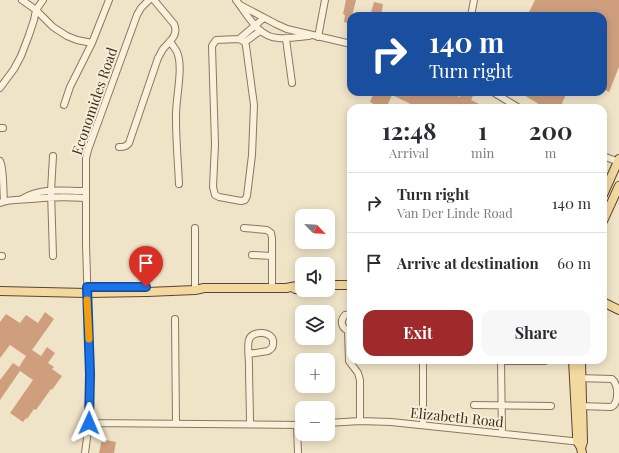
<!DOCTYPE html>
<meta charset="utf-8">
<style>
:root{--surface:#fff;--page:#f7f7f7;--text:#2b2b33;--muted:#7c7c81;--line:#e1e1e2;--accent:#9e2a2b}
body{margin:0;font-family:"Playfair Display",serif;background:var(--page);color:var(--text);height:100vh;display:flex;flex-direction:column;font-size:15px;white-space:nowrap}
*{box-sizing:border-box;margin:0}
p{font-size:13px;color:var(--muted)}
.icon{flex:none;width:22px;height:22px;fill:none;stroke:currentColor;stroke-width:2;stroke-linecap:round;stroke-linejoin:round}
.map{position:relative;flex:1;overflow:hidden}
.drawer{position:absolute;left:347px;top:104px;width:260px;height:260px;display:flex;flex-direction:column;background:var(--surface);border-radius:12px;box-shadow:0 2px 10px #0003}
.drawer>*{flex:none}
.banner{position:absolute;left:347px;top:12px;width:260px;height:84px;border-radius:12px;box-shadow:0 2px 10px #0003;background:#1a4fa0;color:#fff;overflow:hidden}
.needle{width:26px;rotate:115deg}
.controls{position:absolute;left:295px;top:209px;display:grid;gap:8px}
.controls a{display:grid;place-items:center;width:40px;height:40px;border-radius:8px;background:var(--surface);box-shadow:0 2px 10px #0003;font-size:20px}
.pin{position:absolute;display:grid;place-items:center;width:34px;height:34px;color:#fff;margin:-41px -17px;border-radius:50% 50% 50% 0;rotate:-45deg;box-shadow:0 0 4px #0007}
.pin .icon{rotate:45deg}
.me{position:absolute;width:44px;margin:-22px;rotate:1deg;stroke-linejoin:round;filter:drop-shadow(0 0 3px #0008)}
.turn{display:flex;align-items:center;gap:14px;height:84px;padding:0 16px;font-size:18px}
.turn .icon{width:52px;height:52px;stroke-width:2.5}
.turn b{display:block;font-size:28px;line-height:34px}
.eta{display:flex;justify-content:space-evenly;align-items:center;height:68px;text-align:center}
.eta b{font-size:24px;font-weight:700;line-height:28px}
.button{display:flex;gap:8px;margin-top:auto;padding:8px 16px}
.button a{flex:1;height:46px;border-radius:12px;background:var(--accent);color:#fff;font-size:16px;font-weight:700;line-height:46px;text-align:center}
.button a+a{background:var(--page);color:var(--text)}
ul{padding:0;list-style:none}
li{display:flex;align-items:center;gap:12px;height:60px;padding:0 16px;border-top:1px solid var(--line)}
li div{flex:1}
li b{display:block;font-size:15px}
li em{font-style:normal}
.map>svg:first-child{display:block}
.building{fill:#cf9f7d}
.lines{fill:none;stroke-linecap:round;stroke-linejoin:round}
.minor-casing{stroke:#8d765c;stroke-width:8}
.major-casing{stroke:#5b4430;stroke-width:10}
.minor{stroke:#faf1dc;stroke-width:6}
.major{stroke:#f3d9a0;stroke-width:8}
.route-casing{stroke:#114b97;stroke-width:10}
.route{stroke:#1a73e8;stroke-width:7}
.slow{stroke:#f59e0b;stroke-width:7}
.labels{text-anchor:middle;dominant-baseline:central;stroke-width:4;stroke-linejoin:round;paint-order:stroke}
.street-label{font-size:14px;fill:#3d2e20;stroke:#f7eed8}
</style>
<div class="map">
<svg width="619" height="453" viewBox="0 0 619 453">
<rect width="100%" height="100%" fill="#f0e4c8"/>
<path class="building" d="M346 0H356L352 16H351V24L344 22 345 15 343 14Z
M535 0H619V67L609 92 603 89V16H537L529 12Z
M374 2 383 4 381 16H370Z
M374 92H446L460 97 462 92H475L471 100 487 108H419L392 95 386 108H382L370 102Z
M519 92H567L560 108H545Z
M45 312 54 319 32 350 41 356 47 347 55 353 48 363 54 367 52 369 62 376 52 390 51 389 36 410 34 409 27 419 26 418 23 422 10 413 33 380 20 371 0 400V380L13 363 19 367 26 356 10 345 0 358V322L6 314 20 323 26 315 38 323Z
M102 439 116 442 114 453H99Z"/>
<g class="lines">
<g class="minor-casing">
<path id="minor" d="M22 0 36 10 53 27 67 36 77 40 92 43
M236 0C247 14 258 37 278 38 289 39 299 37 309 36
M240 5 276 24 287 29 351 44
M471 16 474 0
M318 37 325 0
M239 39 245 42 246 46 254 105 252 155 247 196 245 200 241 201 219 197 215 195 213 187 215 144 212 46 216 40Z
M239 39 264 18
M286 39 292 83
M170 41C172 45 175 48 177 52 184 68 175 100 176 119 176 141 178 162 179 184
M245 42 260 31
M0 88 14 69 21 56 29 35 34 20 36 10 43 0
M493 92 519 108
M64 105 70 87 92 43 109 0
M0 128H3
M119 147C123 147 126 147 129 143L158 58C160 55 161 52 163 49 170 41 179 35 174 24L154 0
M53 156 51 191 53 256
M603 156 619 162
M0 161C4 168 3 192 4 201
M22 199C41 187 64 191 85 191
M0 203C10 199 21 200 31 199 49 197 67 197 85 198
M244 228 267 230 271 233 272 238V288
M252 255 272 256
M0 256H2
M195 290V228
M351 314 345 315C339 322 342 330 351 331
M175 319 176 424
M348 331 349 361 358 373 360 380V421
M249 354 268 351C271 349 273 348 273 344 275 330 251 330 249 340 247 346 249 358 249 365 249 385 250 405 250 424
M423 360V425
M501 360 502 434
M501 361H545
M577 378 612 379C619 385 619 404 611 407L579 406
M474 405 551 406
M89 423 302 425
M328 423 360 421 391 422 581 442
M297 425 298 453
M85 453 89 423 90 374 86 244V158L88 150 137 15 141 8 149 0"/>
</g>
<g class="major-casing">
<path id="major" d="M603 195 619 159
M603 221 619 186
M328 285H351
M295 289 303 290H321
M0 291 87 293 147 292 195 290 204 288H286L302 285
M603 302 619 310
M573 360 577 435V441L580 446
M581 360 583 442 581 448 582 453"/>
</g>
<use href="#minor" class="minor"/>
<use href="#major" class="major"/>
</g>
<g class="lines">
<g class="route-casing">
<path id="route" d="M89 423 90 374 87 287H146"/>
</g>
<use href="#route" class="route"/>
<path class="slow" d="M87 300 89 339"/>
</g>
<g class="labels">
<g class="street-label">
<text transform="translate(94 101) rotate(-71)">Economides Road</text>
<text transform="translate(457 417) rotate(6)">Elizabeth Road</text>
</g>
</g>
</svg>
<div class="controls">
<a><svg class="needle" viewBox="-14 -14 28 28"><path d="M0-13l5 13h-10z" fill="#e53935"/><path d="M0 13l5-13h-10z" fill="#7c7c81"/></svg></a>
<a><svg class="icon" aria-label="sound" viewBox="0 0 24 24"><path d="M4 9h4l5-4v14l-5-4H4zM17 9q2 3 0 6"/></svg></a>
<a><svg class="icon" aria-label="layers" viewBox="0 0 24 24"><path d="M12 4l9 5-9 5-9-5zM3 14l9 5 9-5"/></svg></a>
<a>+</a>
<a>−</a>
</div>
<div class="pin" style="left:146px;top:287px;background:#d93025"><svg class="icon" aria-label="arrive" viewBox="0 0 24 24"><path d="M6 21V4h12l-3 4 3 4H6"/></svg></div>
<svg class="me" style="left:89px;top:423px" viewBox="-20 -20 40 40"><path d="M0-17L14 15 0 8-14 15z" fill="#1a73e8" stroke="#fff" stroke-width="4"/></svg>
<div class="banner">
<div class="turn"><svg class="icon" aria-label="right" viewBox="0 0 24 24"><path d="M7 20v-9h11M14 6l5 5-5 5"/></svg><div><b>140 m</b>Turn right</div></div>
</div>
<section class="drawer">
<div class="eta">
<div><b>12:48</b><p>Arrival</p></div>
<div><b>1</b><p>min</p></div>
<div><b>200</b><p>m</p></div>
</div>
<ul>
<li><svg class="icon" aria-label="right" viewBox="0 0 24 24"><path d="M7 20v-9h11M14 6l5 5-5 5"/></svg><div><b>Turn right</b><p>Van Der Linde Road</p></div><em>140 m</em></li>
<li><svg class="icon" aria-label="arrive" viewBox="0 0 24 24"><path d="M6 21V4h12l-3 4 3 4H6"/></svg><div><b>Arrive at destination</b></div><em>60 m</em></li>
</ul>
<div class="button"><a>Exit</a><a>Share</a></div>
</section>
</div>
